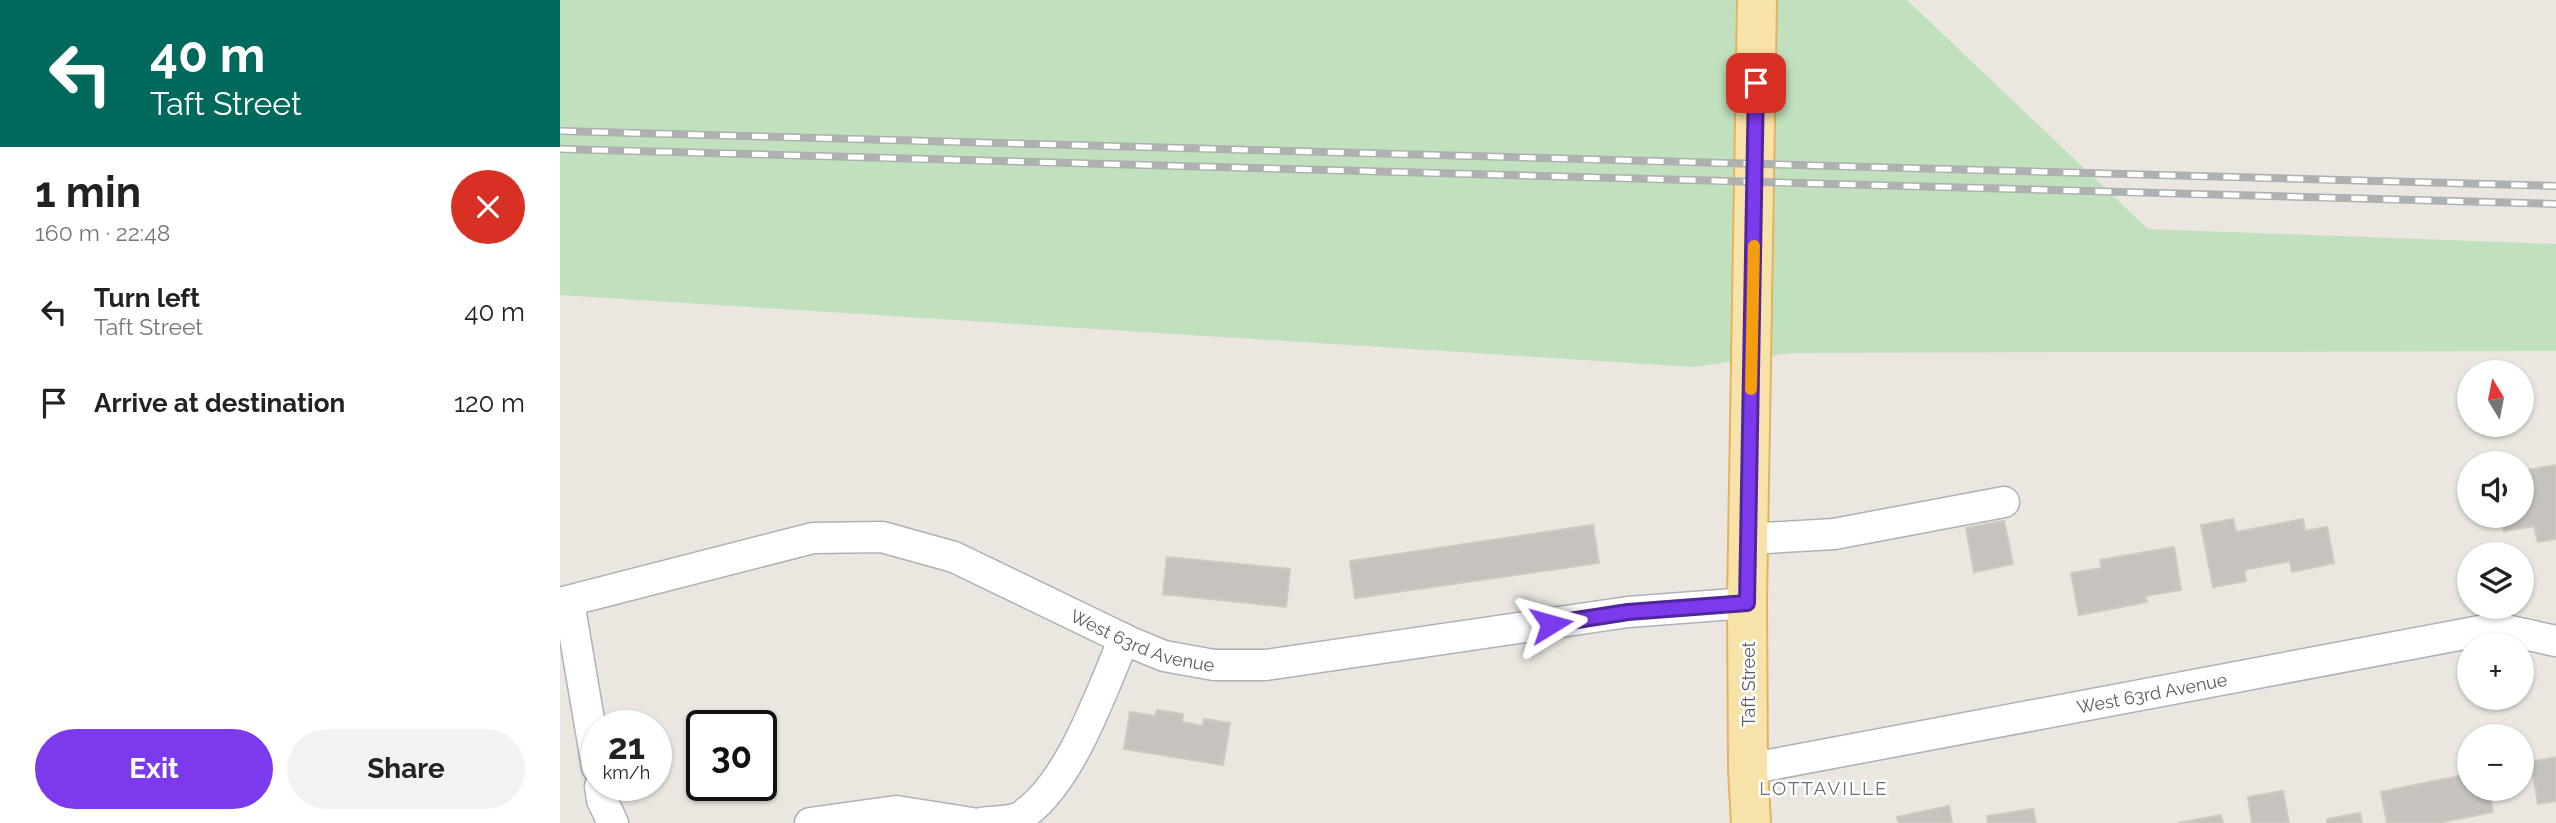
<!DOCTYPE html>
<meta charset="utf-8">
<style>
:root{--surface:#fff;--page:#f2f2f2;--text:#222;--muted:#767676;--accent:#7c3aed}
body{margin:0;font-family:Raleway,sans-serif;background:var(--page);color:var(--text);height:100vh;display:flex;flex-direction:column;font-size:26px;white-space:nowrap}
*{box-sizing:border-box;margin:0}
p{font-size:23px;color:var(--muted)}
.icon{flex:none;width:38px;height:38px;fill:none;stroke:currentColor;stroke-width:2;stroke-linecap:round;stroke-linejoin:round}
.map{position:relative;flex:1;overflow:hidden}
.details{display:flex;flex-direction:column;background:var(--surface);width:560px}
.details>*{flex:none}
.top-card{background:#00695c;color:#fff;overflow:hidden}
.needle{width:46px;rotate:350deg}
.fabs{position:absolute;left:1897px;top:360px;display:grid;gap:14px}
.fabs a{display:grid;place-items:center;width:77px;height:77px;border-radius:50%;background:var(--surface);box-shadow:0 2px 5px #0004;font-size:35px}
.speed{position:absolute;left:21px;top:710px;display:flex;gap:14px;font-size:35px;font-weight:700;text-align:center}
.speed>*{display:grid;place-content:center;width:91px;height:91px;border-radius:50%;background:var(--surface);box-shadow:0 2px 5px #0004;line-height:1}
.speed small{font-size:18px;font-weight:400}
.speed .limit{border:4px solid #111;border-radius:10px;background:#fff;color:#111}
.pin{position:absolute;display:grid;place-items:center;width:60px;height:60px;color:#fff;margin:-30px;border-radius:14px;box-shadow:0 4px 10px #0006}
.me{position:absolute;width:77px;margin:-38px;rotate:82deg;stroke-linejoin:round;filter:drop-shadow(0 0 5px #0008)}
.turn{display:flex;align-items:center;gap:24px;height:147px;padding:0 35px;font-size:32px}
.turn .icon{width:91px;height:91px;stroke-width:2.5}
.turn b{display:block;font-size:49px;line-height:60px}
.round{display:grid;place-items:center;flex:none;width:74px;height:74px;border-radius:37px;background:var(--page)}
.head{display:flex;align-items:center;justify-content:space-between;height:119px;padding:0 35px}
h1{font-size:42px;font-weight:700;line-height:52px}
.button{display:flex;gap:14px;margin-top:auto;padding:14px 35px}
.button a{flex:1;height:80px;border-radius:42px;background:var(--accent);color:#fff;font-size:28px;font-weight:700;line-height:80px;text-align:center}
.button a+a{background:var(--page);color:var(--text)}
ul{padding:0;list-style:none}
li{display:flex;align-items:center;gap:21px;height:91px;padding:0 35px}
li div{flex:1}
li b{display:block;font-size:26px}
li em{font-style:normal}
main{display:flex;flex:1;min-height:0}
.map>svg:first-child{display:block}
.green{fill:#c1e1be}
.building{fill:#c6c2bd;stroke:#cfc9bf;stroke-width:2}
.lines{fill:none;stroke-linecap:round;stroke-linejoin:round}
.minor-casing{stroke:#aeb2b5;stroke-width:33}
.major-casing{stroke:#e4b360;stroke-width:42}
.minor{stroke:#fff;stroke-width:30}
.major{stroke:#f7e3a9;stroke-width:38}
.rail-casing{stroke:#afb0b0;stroke-width:8}
.rail{stroke:#fff;stroke-width:5;stroke-dasharray:16;stroke-linecap:butt}
.route-casing{stroke:#51269a;stroke-width:18}
.route{stroke:#7c3aed;stroke-width:12}
.slow{stroke:#f59e0b;stroke-width:12}
.labels{text-anchor:middle;dominant-baseline:central;stroke-width:5;stroke-linejoin:round;paint-order:stroke}
.street-label{font-size:18px;fill:#595d60;stroke:#fff}
.neighbourhood-label{font-size:19px;letter-spacing:2px;fill:#6a6f72;stroke:#fff}
</style>
<main>
<section class="details">
<div class="top-card">
<div class="turn"><svg class="icon" aria-label="left" viewBox="0 0 24 24"><path d="M17 20v-9H6M10 6l-5 5 5 5"/></svg><div><b>40 m</b>Taft Street</div></div>
</div>
<div class="head"><div><h1>1 min</h1><p>160 m · 22:48</p></div><a class="round" style="background:#d93025;color:#fff"><svg class="icon" aria-label="close" viewBox="0 0 24 24"><path d="M6 6l12 12M18 6L6 18"/></svg></a></div>
<ul>
<li><svg class="icon" aria-label="left" viewBox="0 0 24 24"><path d="M17 20v-9H6M10 6l-5 5 5 5"/></svg><div><b>Turn left</b><p>Taft Street</p></div><em>40 m</em></li>
<li><svg class="icon" aria-label="arrive" viewBox="0 0 24 24"><path d="M6 21V4h12l-3 4 3 4H6"/></svg><div><b>Arrive at destination</b></div><em>120 m</em></li>
</ul>
<div class="button"><a>Exit</a><a>Share</a></div>
</section>
<div class="map">
<svg width="1996" height="823" viewBox="0 0 1996 823">
<rect width="100%" height="100%" fill="#ebe7e0"/>
<path class="green" d="M0 0H1347L1588 229 1996 244V351L1233 353 1134 367 0 295Z"/>
<path class="building" d="M1996 465V539L1978 542 1974 526 1944 531 1941 516H1962V482H1964L1962 471Z
M1673 519 1676 532 1743 519 1745 531 1767 527 1774 563 1732 572 1730 561 1684 570 1686 581 1653 587 1641 525Z
M1444 521 1453 564 1414 572 1406 528Z
M1033 525 1039 563 795 598 790 561Z
M1614 547 1621 590 1585 596 1587 602 1519 615 1511 573 1542 568 1540 560Z
M607 557 730 569 726 607 603 594Z
M597 710 623 714 622 722 643 726 644 719 670 723 663 765 564 749 570 712 595 716Z
M1996 757V801L1978 804 1971 762Z
M1909 774V789H1929L1933 812 1877 823H1827L1821 792Z
M1723 791 1729 823H1692L1688 797Z
M1389 806 1392 823H1339L1337 817Z
M1473 809 1476 823H1428L1427 816Z
M1800 813 1802 823H1767V819Z
M1661 815 1663 823H1618Z"/>
<g class="lines">
<g class="minor-casing">
<g id="minor">
<path d="M1188 539 1274 534 1444 502"/>
<path d="M9 602 37 767"/>
<path id="s1" d="M0 603 253 538 322 537 394 557 570 642 604 656 654 665H706L1068 612 1187 603"/>
<path id="s2" d="M1188 769 1936 628 1996 641"/>
<path d="M40 786 42 800 53 823"/>
<path d="M250 823 336 811 412 823"/>
<path d="M421 823C433 821 454 822 463 815 511 782 541 692 564 639"/>
</g>
</g>
<g class="major-casing">
<path id="major" d="M1191 823 1188 769 1187 603 1197 0"/>
</g>
<use href="#minor" class="minor"/>
<use href="#major" class="major"/>
<g class="rail-casing">
<path id="rail" d="M0 131 1996 186
M0 149 1996 204"/>
</g>
<use href="#rail" class="rail"/>
</g>
<g class="lines">
<g class="route-casing">
<path id="route" d="M991 624 1068 612 1187 603 1196 83"/>
</g>
<use href="#route" class="route"/>
<path class="slow" d="M1191 389 1194 246"/>
</g>
<g class="labels">
<g class="street-label">
<text stroke="none"><textPath href="#s1" startOffset="612">West 63rd Avenue</textPath></text>
<text transform="translate(1188 684) rotate(-90)">Taft Street</text>
<text stroke="none"><textPath href="#s2" startOffset="411">West 63rd Avenue</textPath></text>
</g>
<g class="neighbourhood-label">
<text x="1264" y="788">LOTTAVILLE</text>
</g>
</g>
</svg>
<div class="fabs">
<a><svg class="needle" viewBox="-14 -14 28 28"><path d="M0-13l5 13h-10z" fill="#e53935"/><path d="M0 13l5-13h-10z" fill="#767676"/></svg></a>
<a><svg class="icon" aria-label="sound" viewBox="0 0 24 24"><path d="M4 9h4l5-4v14l-5-4H4zM17 9q2 3 0 6"/></svg></a>
<a><svg class="icon" aria-label="layers" viewBox="0 0 24 24"><path d="M12 4l9 5-9 5-9-5zM3 14l9 5 9-5"/></svg></a>
<a>+</a>
<a>−</a>
</div>
<div class="speed"><div>21<small>km/h</small></div><div class="limit">30</div></div>
<div class="pin" style="left:1196px;top:83px;background:#d93025"><svg class="icon" aria-label="arrive" viewBox="0 0 24 24"><path d="M6 21V4h12l-3 4 3 4H6"/></svg></div>
<svg class="me" style="left:991px;top:624px" viewBox="-20 -20 40 40"><path d="M0-17L14 15 0 8-14 15z" fill="#7c3aed" stroke="#fff" stroke-width="4"/></svg>
</div>
</main>
